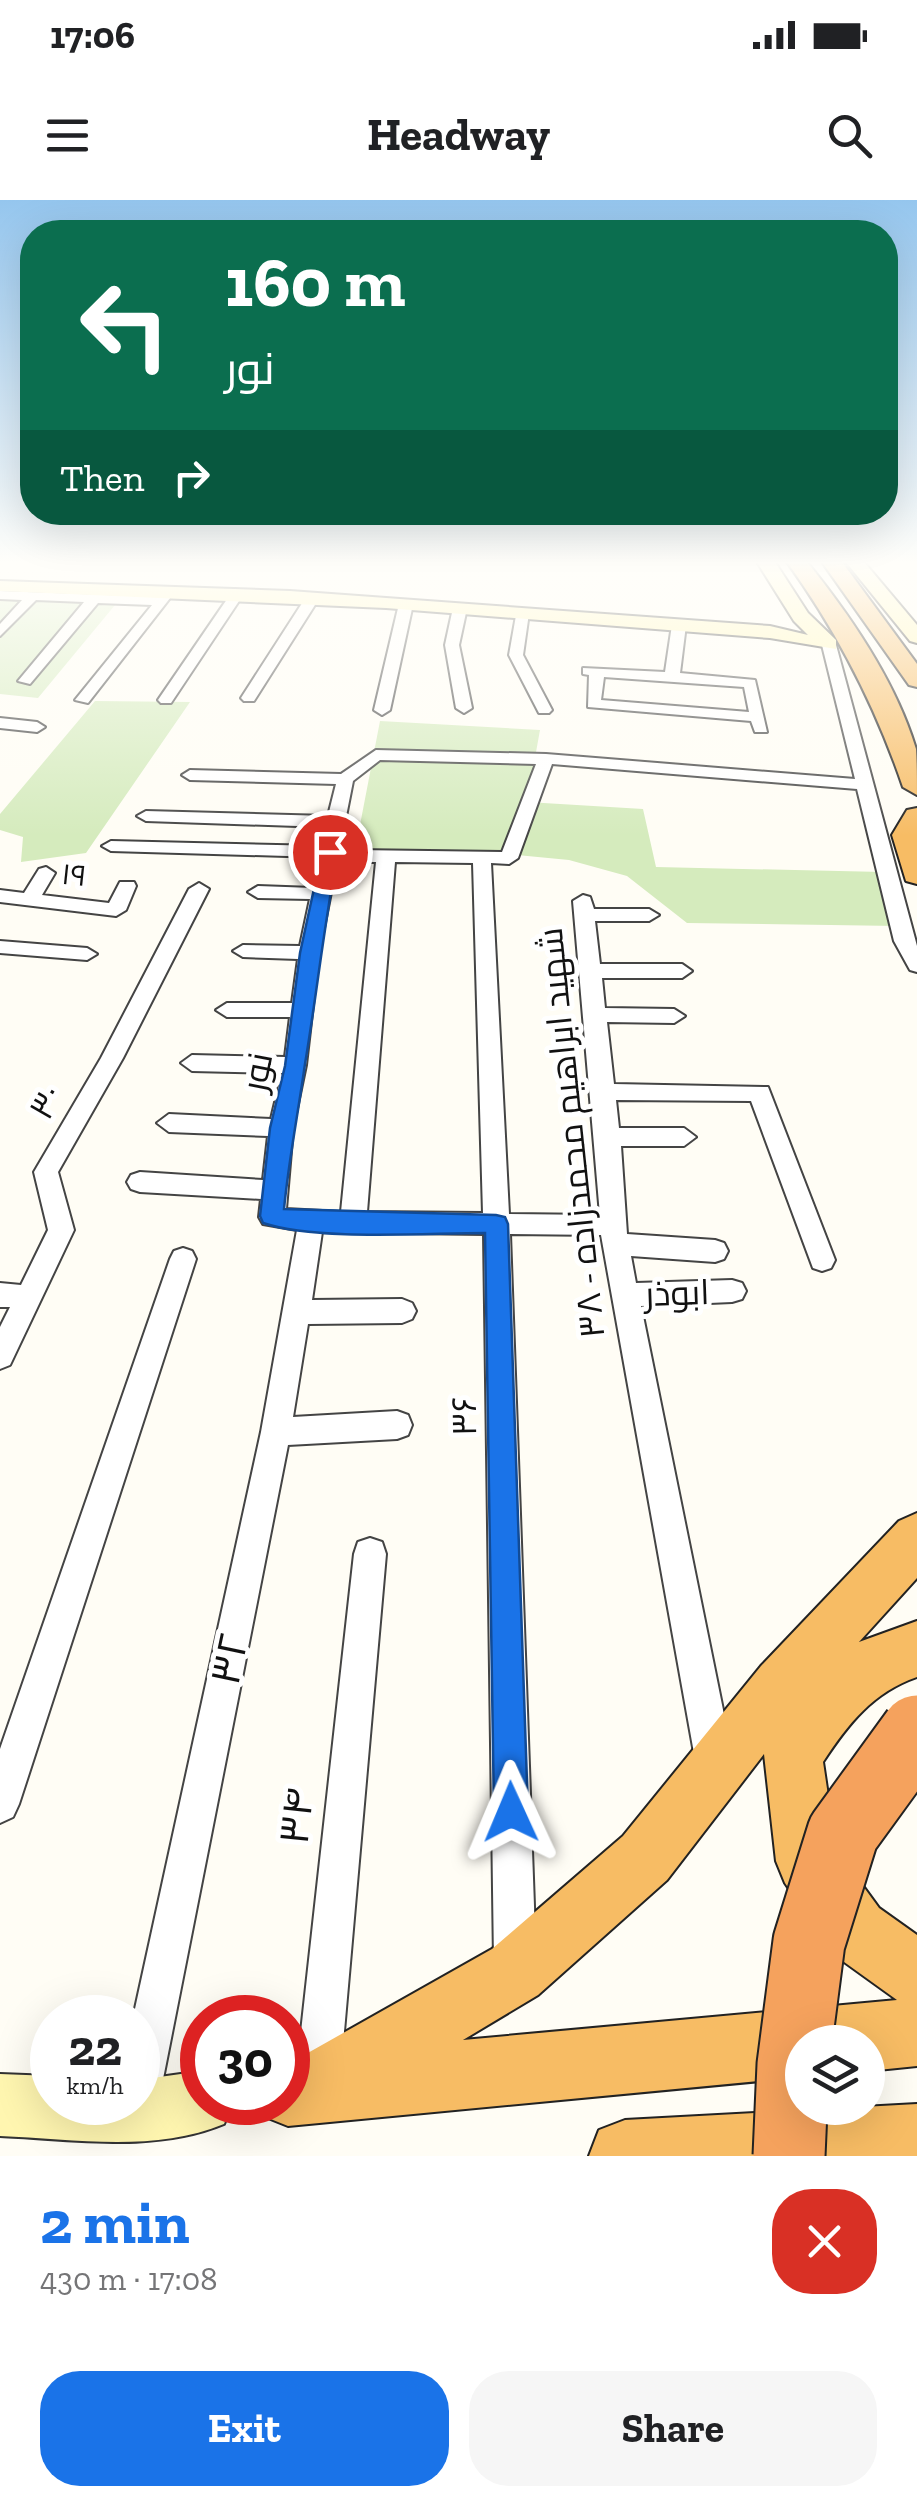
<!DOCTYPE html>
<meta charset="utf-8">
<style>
:root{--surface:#fff;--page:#f6f6f6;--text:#202124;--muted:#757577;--accent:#1a73e8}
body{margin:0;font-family:"Zilla Slab",Cairo,serif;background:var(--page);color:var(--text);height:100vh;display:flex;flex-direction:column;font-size:38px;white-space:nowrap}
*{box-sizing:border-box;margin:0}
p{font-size:32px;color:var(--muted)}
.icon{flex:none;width:55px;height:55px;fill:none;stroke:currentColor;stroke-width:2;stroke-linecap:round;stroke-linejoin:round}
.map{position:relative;height:1956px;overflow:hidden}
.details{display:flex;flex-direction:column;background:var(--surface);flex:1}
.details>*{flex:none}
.hud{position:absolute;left:20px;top:20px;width:878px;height:305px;border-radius:40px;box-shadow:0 10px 40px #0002;background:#0b6e4f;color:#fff;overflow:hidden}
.controls{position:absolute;left:785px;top:1825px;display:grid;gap:20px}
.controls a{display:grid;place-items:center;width:100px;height:100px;border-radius:50%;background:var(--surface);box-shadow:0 10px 40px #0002;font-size:50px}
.speed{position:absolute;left:30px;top:1795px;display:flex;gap:20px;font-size:50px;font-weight:700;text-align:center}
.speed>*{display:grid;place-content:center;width:130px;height:130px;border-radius:50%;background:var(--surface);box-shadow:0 10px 40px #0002;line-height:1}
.speed small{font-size:25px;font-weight:400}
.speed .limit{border:15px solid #d22;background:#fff;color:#111}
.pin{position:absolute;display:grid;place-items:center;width:85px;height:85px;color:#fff;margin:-42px;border:5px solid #fff;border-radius:50%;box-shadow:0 2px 10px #0007}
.me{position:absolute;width:110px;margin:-55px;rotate:359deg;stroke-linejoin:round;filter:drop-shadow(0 0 8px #0008)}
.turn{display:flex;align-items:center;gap:35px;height:210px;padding:0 40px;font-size:45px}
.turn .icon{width:130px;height:130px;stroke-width:2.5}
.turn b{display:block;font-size:70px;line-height:85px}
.then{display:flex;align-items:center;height:95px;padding:0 40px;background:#0003;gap:20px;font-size:38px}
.round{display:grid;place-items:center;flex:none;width:105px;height:105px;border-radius:40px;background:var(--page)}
.headline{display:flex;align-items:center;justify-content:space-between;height:170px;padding:0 40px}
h1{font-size:60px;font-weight:700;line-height:75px;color:var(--accent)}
.cta{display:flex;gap:20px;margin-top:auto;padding:20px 40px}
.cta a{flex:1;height:115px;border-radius:40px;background:var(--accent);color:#fff;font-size:40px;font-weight:700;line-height:115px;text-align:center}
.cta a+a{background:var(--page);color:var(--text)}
.status{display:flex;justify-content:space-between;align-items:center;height:70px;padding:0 50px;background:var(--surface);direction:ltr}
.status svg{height:28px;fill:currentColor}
header{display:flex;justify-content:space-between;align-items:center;height:130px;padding:0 40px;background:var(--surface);font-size:45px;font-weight:700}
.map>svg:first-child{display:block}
.green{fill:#d5ebbd}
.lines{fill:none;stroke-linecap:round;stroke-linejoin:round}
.minor-casing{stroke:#444;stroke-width:4}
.secondary-casing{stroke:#333;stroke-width:4}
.trunk-casing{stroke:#222;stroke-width:4}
.minor{fill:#fff;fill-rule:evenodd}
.secondary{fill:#fff6b0;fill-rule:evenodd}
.trunk{fill:#f7bc64;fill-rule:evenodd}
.motorway-bridge-casing{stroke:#222;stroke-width:75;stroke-linecap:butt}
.motorway-bridge{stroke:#f5a25d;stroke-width:71}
.route{fill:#1a73e8;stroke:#114b97;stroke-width:2.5}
.labels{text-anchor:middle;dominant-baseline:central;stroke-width:10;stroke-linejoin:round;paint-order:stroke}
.far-street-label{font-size:30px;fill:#111;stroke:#fff}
.street-label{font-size:35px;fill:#111;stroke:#fff}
.near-street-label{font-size:42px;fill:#111;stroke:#fff}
</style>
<div class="status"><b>17:06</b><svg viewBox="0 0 49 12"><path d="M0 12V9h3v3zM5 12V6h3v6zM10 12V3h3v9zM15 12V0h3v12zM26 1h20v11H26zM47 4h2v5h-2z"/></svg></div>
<header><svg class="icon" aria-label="menu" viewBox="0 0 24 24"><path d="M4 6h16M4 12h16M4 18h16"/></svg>Headway<svg class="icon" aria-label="search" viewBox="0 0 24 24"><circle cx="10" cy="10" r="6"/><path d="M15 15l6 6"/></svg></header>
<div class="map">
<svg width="917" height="1956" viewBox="0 0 917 1956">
<rect width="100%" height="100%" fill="#fffdf5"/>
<path class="green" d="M0 398 115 405 38 498 0 494Z
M95 501 190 502 86 653 21 662 23 637 0 630V614Z
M380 521 540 530 527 602 643 609 656 667 883 672 898 726 687 723 627 676 569 660 517 655 355 651Z"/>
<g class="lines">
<g class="minor-casing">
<path id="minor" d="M168 389 174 393 88 503 75 500 152 405 98 403 30 484 18 481 84 402 36 400 0 436V424L22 400 0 399V391L158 397Z
M234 389 245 392 171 503H161L158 500Z
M308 394 320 397 254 501H244L241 498Z
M406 400 413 404 390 510 382 515 374 510 399 404Z
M460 404 467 408 459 445 472 508 464 513 456 508 445 445 453 408Z
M517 410 529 413 523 455 552 510 549 513H539L509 455Z
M679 421 686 425 680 473 755 480 767 532H755L751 521 588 507 589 475 583 474V468L665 472 672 425ZM604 477 744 487 749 512 601 500Z
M829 441 836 445 917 746V772L910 770 894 741 857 589 552 564 518 658 509 664 491 663 509 1014 600 1015 573 701 583 695 590 697 594 709H649L659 715 649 721H595L600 764H682L692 771 682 778H602L605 808 674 809 685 816 674 823 607 822 614 884 768 887 835 1060 831 1068 822 1071 813 1068 751 901 616 900 619 928H684L696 937 684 946H621L627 1034 715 1040 724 1043 728 1051 724 1059 715 1062 631 1056 636 1083 732 1080 742 1083 746 1091 742 1099 732 1102 641 1106 734 1564 728 1577 715 1583 702 1577 696 1564 601 1035 510 1034 536 1762 530 1777 515 1783 500 1777 494 1762 484 1034 322 1032 312 1100 402 1099 412 1103 416 1111 412 1119 402 1123 308 1124 293 1217 397 1211 408 1215 412 1225 408 1235 397 1239 288 1245 160 1894 154 1910 138 1916 122 1910 120 1902H138V1818H133L261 1232 297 1030 263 1024 259 1017 261 999 140 992 131 989 127 982 131 975 140 972 263 980 268 936 169 932 157 923 169 914 271 919 282 873 192 871 181 863 192 855 285 857 290 817H227L216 810 227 803H292L298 759 243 757 233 751 243 745 300 746 310 699 258 698 248 692 258 686 313 688 320 657 111 651 102 646 111 641 322 646 326 627 146 621 137 616 146 611 328 616 336 584 190 580 182 575 190 570 341 574 376 550 546 554 855 579 822 445ZM380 560 536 564 502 652 355 650 346 656 355 662H376L341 1012 286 1009 293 928 306 865 319 753 353 581ZM395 662 473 663 483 1013 367 1012Z
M0 518 37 522 45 527 37 532 0 528Z
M46 667 55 673 42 695 109 703 120 682H134L136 686 126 710 116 716 0 702V690L24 693 39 669Z
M199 683 209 689 123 858 58 972 74 1030 10 1165 0 1169V1127L10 1107H0V1083L21 1085 48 1030 34 972 101 858 189 689Z
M0 741 87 748 97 754 87 760 0 753Z
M183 1048 192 1051 196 1059 19 1604 13 1617 0 1623V1549L170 1059 174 1051Z
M370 1338 382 1342 386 1354 340 1877 333 1892 318 1899 303 1892 296 1877 354 1354 358 1342Z"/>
</g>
<g class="secondary-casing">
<path id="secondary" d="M757 362H775L808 413 836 440V449L770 438 386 408 0 391V381L290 391 770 426 808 435 794 421Z
M846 362H864L917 425V443L910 441Z
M202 1871V1902H233L224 1924C155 1953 73 1939 0 1936V1874L52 1876V1902H138V1880Z"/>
</g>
<g class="trunk-casing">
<path id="trunk" d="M787 362H807C850 415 896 482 916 549 917 563 917 581 917 595L903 587C875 505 838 433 787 362Z
M822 362H842L917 464V487L909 485Z
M917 608V684L906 681 892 635 907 610Z
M917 1313V1378L859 1442 917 1421V1477C873 1492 848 1524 823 1562L836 1649 879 1708 917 1735V1866L868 1871V1842H802V1877L288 1926 263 1916 258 1902H288V1856L306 1854 492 1749 623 1636 761 1466 899 1321ZM764 1554 776 1661 785 1683 833 1754 897 1800 463 1840 538 1795 667 1680Z
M917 1904V1956H589L599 1930 625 1920Z"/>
</g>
<use href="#minor" class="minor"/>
<use href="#secondary" class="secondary"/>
<use href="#trunk" class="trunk"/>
<g class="motorway-bridge-casing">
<path id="motorway-bridge" d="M789 1956 793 1865 809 1742 843 1633 917 1531"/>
</g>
<use href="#motorway-bridge" class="motorway-bridge"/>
</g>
<linearGradient id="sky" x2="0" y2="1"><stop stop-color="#95c6ee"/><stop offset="0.57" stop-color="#fffefa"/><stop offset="1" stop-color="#fffefa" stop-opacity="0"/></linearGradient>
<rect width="917" height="636" fill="url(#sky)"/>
<path class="route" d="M330 647 338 652C324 724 317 793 305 864 298 914 289 958 284 1009L496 1015 505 1017 508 1024 528 1612 523 1624 511 1630 499 1624 494 1612 485 1033C424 1033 318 1041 263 1023L260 1016 270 928 285 866 300 753 322 652Z"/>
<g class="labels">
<g class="far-street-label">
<text transform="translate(74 675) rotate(6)">۱۹</text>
</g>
<g class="street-label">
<text transform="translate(257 872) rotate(-79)">نور</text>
<text transform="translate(46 902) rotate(-60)">۳۰</text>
<text transform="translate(571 933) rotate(-96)">شهید ابراهیم محمدزاده - ۳۸</text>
<text transform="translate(677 1093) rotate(-2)">ابوذر</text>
<text transform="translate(464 1216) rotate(-91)">۳۶</text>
</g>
<g class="near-street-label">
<text transform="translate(229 1459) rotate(-78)">۳۲</text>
<text transform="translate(296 1616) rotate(-84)">۳۴</text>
</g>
</g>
</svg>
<div class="controls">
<a><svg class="icon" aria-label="layers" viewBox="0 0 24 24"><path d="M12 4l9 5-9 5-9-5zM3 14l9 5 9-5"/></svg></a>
</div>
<div class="speed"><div>22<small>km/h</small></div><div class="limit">30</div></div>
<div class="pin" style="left:330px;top:652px;background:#d93025"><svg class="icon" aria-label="arrive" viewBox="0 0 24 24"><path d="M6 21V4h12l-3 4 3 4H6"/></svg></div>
<svg class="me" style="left:511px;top:1612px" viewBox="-20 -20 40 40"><path d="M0-17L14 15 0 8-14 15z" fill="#1a73e8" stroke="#fff" stroke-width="4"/></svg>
<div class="hud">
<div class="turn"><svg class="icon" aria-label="left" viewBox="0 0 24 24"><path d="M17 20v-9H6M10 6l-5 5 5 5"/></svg><div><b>160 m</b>نور</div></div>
<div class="then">Then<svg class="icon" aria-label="right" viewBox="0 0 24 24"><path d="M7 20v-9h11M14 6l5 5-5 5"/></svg></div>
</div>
</div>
<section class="details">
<div class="headline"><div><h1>2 min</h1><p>430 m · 17:08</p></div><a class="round" style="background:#d93025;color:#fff"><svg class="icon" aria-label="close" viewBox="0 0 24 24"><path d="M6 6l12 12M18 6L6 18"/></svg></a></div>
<div class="cta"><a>Exit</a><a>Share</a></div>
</section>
